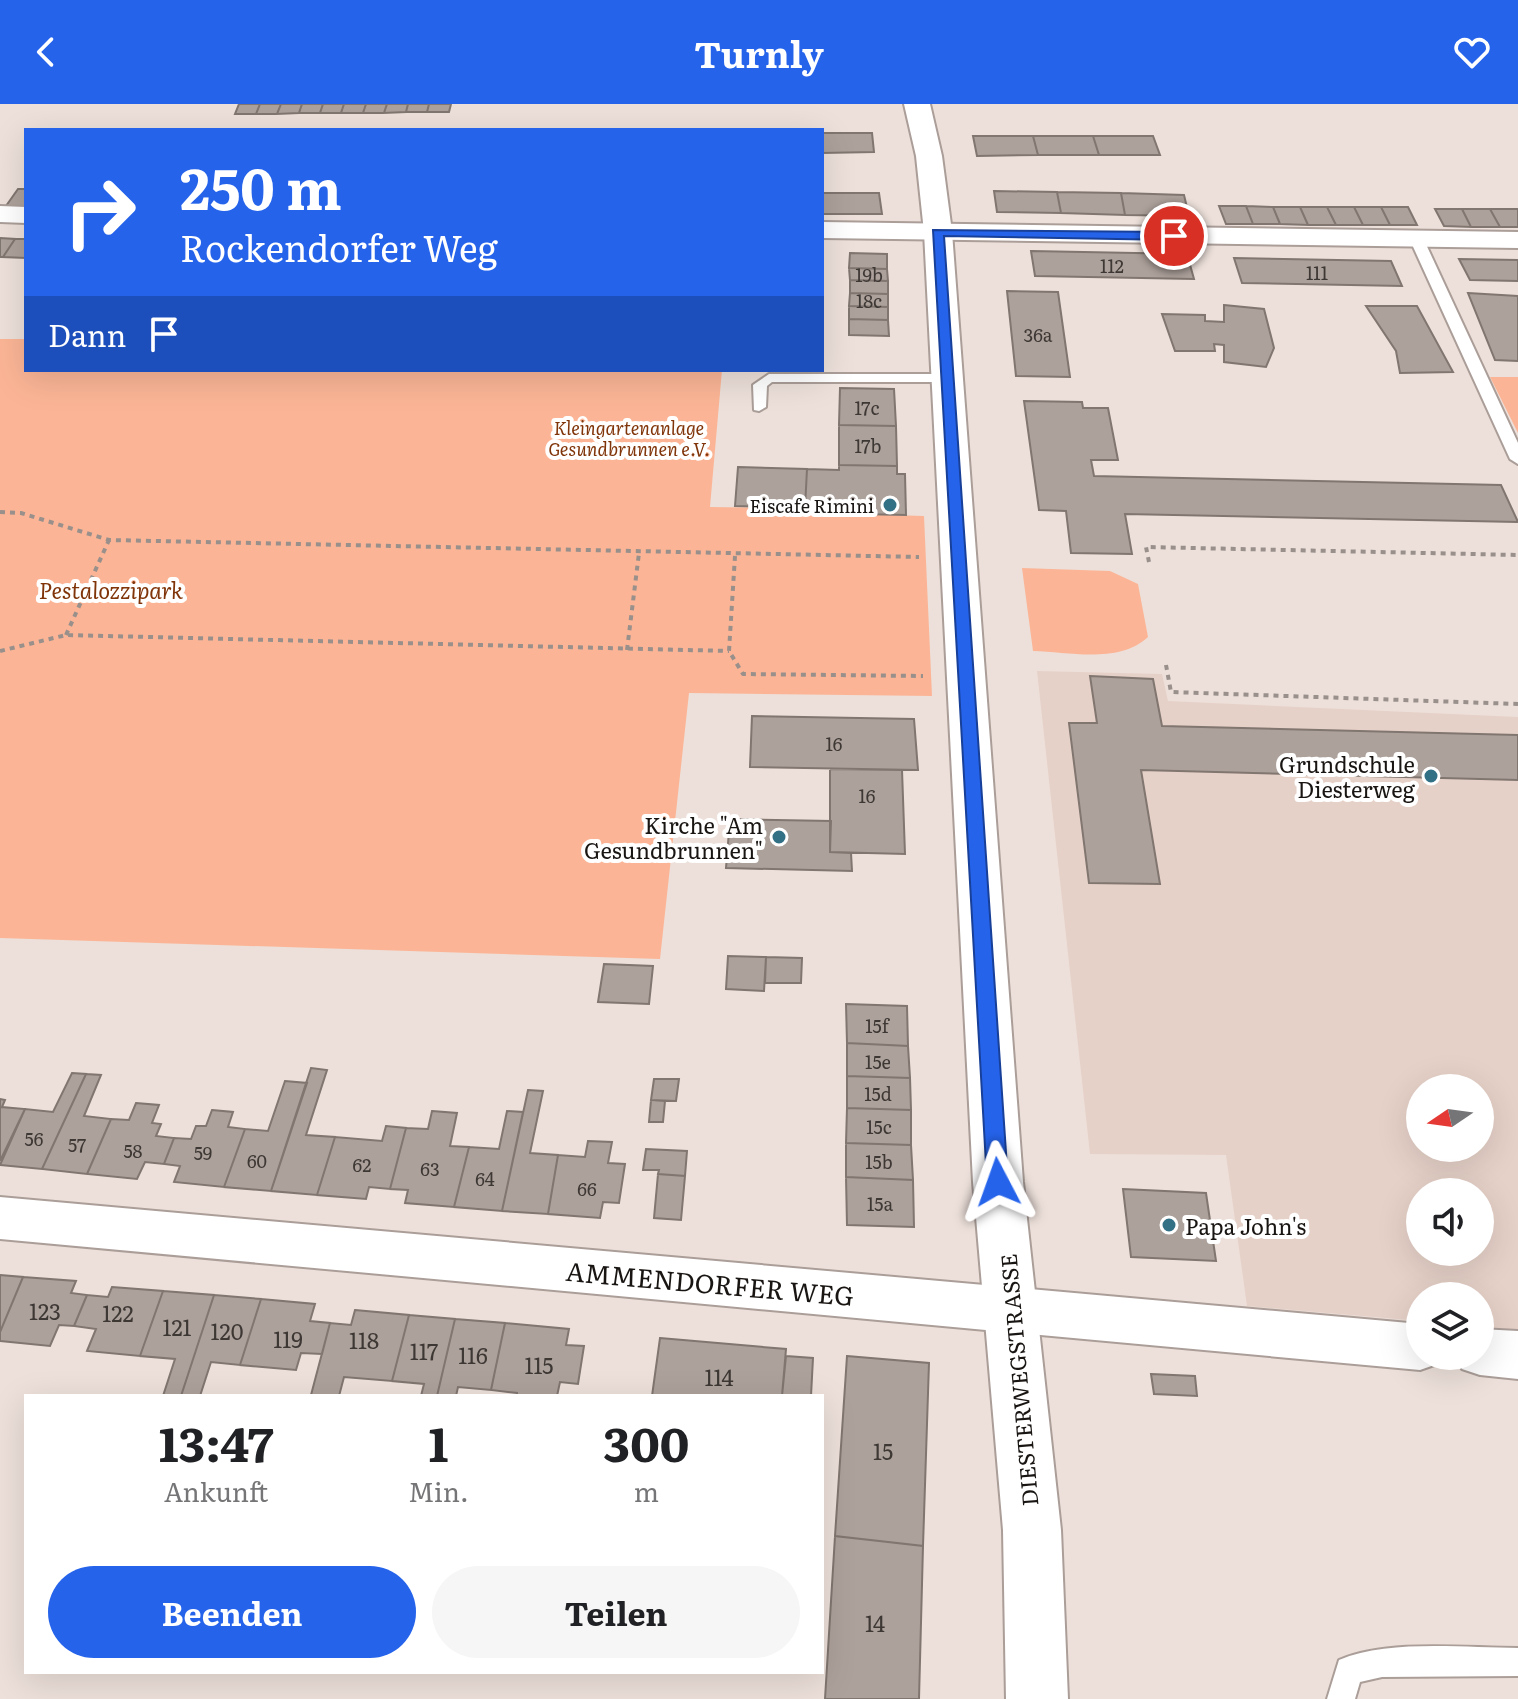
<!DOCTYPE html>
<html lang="de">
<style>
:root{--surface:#fff;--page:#f6f6f6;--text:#202124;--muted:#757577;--accent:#2563eb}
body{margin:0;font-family:Literata,serif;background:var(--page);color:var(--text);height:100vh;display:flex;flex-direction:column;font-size:30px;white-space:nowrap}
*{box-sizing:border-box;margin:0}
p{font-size:26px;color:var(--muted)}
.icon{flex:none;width:44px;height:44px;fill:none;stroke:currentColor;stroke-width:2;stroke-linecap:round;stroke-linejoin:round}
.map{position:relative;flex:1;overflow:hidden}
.details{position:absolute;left:24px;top:1290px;width:800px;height:280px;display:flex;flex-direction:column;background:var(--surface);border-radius:0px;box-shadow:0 8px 32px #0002}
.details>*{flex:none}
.top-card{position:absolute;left:24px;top:24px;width:800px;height:244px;border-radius:0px;box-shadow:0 8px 32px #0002;background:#2563eb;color:#fff;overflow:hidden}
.needle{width:52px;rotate:257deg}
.buttons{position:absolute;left:1406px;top:970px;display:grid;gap:16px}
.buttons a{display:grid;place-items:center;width:88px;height:88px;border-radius:50%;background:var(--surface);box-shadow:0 8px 32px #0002;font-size:40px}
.pin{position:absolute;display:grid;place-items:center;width:68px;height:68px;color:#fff;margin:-34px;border:4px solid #fff;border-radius:50%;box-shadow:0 2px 8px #0007}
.me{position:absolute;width:88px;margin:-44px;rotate:356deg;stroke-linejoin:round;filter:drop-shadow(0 0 6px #0008)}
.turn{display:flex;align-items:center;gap:28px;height:168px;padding:0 24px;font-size:36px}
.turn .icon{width:104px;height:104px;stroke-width:2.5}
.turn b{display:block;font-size:56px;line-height:68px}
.then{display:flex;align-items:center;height:76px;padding:0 24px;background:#0003;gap:16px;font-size:30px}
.eta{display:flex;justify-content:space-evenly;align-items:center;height:136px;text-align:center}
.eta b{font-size:48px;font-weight:700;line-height:56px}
.button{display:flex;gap:16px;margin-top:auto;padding:16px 24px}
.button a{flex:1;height:92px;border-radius:48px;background:var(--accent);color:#fff;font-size:32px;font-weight:700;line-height:92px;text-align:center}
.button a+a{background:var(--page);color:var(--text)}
header{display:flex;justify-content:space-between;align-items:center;height:104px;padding:0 24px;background:var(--accent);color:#fff;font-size:36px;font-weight:700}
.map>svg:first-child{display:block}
.built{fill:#e6d1c8;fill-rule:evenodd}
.green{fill:#fbb596}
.building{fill:#ada19b;stroke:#817670;stroke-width:2}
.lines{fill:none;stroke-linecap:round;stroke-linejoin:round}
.service-casing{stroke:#ab9e99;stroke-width:4}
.minor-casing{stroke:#ab9e99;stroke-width:4}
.tertiary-casing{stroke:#ab9e99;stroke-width:4}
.path{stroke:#99908c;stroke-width:4;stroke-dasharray:5 5;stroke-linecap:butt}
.service{fill:#fff;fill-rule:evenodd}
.minor{fill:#fff;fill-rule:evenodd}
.tertiary{fill:#fff;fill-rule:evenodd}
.route{fill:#2563eb;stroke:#184099;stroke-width:2}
.poi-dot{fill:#327086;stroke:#fff;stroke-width:3}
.labels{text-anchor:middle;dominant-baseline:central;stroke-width:8;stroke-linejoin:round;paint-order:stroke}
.number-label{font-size:18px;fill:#3e3835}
.far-park-label{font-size:18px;font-style:italic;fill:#803409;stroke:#fff}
.far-poi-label{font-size:18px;fill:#191513;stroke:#fff;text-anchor:end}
.park-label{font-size:22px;font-style:italic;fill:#803409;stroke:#fff}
.poi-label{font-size:22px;fill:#191513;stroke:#fff;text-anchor:end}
.near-number-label{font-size:22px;fill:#3e3835}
.street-label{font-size:22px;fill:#191513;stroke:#fff}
.near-street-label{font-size:26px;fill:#191513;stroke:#fff}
</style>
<header><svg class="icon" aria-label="back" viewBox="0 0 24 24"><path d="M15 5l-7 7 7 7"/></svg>Turnly<svg class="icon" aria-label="heart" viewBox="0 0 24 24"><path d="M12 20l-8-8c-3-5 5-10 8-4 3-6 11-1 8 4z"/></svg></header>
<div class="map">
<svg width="1518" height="1595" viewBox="0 0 1518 1595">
<rect width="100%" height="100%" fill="#ede0da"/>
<path class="built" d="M1037 567 1162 570 1168 597 1518 613V1226L1480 1223V1192H1420V1217L1247 1202 1226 1051 1090 1050ZM1420 984H1480V1044H1420ZM1420 1088H1480V1148H1420Z"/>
<path class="green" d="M0 235H26V266H722L710 403 857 405 858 410 924 412 932 592 689 589 660 855 0 834Z
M1490 273H1518V329Z
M1022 464 1110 467 1138 480 1148 533C1119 560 1070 548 1033 547Z"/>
<path class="building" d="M239 0H260L256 10H235Z
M260 0H281L277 10H256Z
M281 0H302L299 9 277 10Z
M302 0H323L320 9H299Z
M323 0H344L341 9H320Z
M344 0H366L363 9H341Z
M366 0H387L384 9H363Z
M387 0H408L406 8 384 9Z
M408 0H429L427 8H406Z
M429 0H451L449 8H427Z
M822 29H872L874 48 822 49Z
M973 32H1033L1038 51 977 52Z
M1033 32H1093L1099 51H1038Z
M1093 32H1153L1160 51H1099Z
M18 85H26V102H6Z
M994 87 1057 88 1061 109 997 108Z
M1057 88 1121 89 1125 111 1061 109Z
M822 89H879L882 110H822Z
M1121 89 1184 91 1189 112 1125 111Z
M1219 102H1246L1253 120H1226Z
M1246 102 1273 103 1280 120H1253Z
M1273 103H1300L1308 121 1280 120Z
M1300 103H1327L1336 121H1308Z
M1327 103H1354L1363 121H1336Z
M1354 103H1381L1390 121H1363Z
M1381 103H1408L1417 121H1390Z
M1435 105H1462L1471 123 1444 122Z
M1462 105H1490L1500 123H1471Z
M1490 105H1518V123H1500Z
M0 134 15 135 3 153H0Z
M15 135H26V154L3 153Z
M1031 147 1187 150 1194 175 1035 172Z
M850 149 887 150V165L849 164Z
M1234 154 1391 157 1402 182 1242 179Z
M1459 155 1518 156V177L1470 176Z
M849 164 887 165 888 177 850 176Z
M850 176 888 177V190L850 189Z
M1007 187 1058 188 1070 273 1016 272Z
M850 189 888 190V203L849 202Z
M1468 189 1518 192V257L1495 256Z
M1224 201 1264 205 1274 244 1266 263 1224 258V241L1214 240 1215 247H1175L1162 210 1205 211V217L1224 218Z
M849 202 888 203V216L849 215Z
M1366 202H1417L1453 268 1400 269 1396 247Z
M849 215 888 216 889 232 849 231Z
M840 284 894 285 896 322 839 321Z
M1024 297 1082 298 1083 304H1108L1118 356H1091L1094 372 1501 381 1518 418 1125 410 1132 450 1071 449 1066 407 1039 406Z
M839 321 896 322 897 362 839 361Z
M839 361 897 362V370H905L906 411 857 410V405L805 404 807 365 839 366Z
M738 363 807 365 805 404 735 402Z
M1090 572 1153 575 1162 622 1518 631V676L1141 666 1160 780 1089 779 1069 619H1097Z
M752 612 914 615 918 666 750 663Z
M830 665 902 666 905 750 830 748Z
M730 715 831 717 830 748 851 749 852 767 726 764Z
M728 852 766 853 764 887 726 885Z
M766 853 802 854 801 879H765Z
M604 860 653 862 649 900 598 898Z
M846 900 907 902 908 942 847 939Z
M847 939 908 942 910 974 847 972Z
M311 964 327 966 306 1031 335 1033 317 1091 271 1087Z
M72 969 86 970 42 1065 0 1061 25 1005 53 1008Z
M86 970 101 971 84 1012 111 1015 87 1070 42 1065Z
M847 972 910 974 911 1006 847 1004Z
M654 975H679L676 997 651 996Z
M285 977 307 979 271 1087 224 1083 245 1025 268 1027Z
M528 986 543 987 530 1049 558 1051 548 1110 502 1107Z
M0 995 5 996 2 1003 25 1005 0 1057Z
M651 996 665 997 663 1018H649Z
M136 999 159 1001 152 1019 161 1020 156 1032 174 1034 164 1060 145 1058 137 1075 87 1070 111 1015 129 1016Z
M847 1004 911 1006V1041L846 1039Z
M212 1006 233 1008 228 1023 245 1025 224 1083 174 1078 180 1062 164 1060 174 1034 191 1035 196 1022H206Z
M432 1007 457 1009 450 1042 469 1043 454 1103 405 1099 408 1086 390 1085 406 1024 428 1025Z
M507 1007 523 1008 502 1107 454 1103 469 1043 499 1045Z
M386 1022 406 1024 390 1085 369 1083 366 1095 317 1091 335 1033 382 1037Z
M588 1037 612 1038 608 1059 625 1060 619 1099 603 1098 600 1114 548 1110 558 1051 585 1053Z
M846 1039 911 1041 913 1076 846 1073Z
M646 1045 687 1047 685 1072 658 1070 659 1066H643Z
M658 1070 685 1072 681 1116 654 1114Z
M846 1073 913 1076 914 1123 847 1121Z
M1123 1085 1206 1089 1216 1157 1131 1153Z
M0 1171 23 1173 0 1228Z
M23 1173 76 1177 71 1189 87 1191 74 1222 59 1221 50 1242 0 1237V1228Z
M112 1183 163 1187 140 1252 87 1247 96 1225 74 1222 87 1191 108 1193Z
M163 1187 214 1191 181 1292H163L175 1255 140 1252Z
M214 1191 261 1195 240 1261 211 1258 200 1292H181Z
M261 1195 315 1200 310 1217 330 1219 322 1250 301 1249 296 1266 240 1261Z
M355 1206 409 1211 392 1277 344 1273 339 1292 311 1291 330 1219 351 1221Z
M409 1211 455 1215 437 1292H421L424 1280 392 1277Z
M455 1215 505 1219 491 1286 458 1283 456 1292H437Z
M505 1219 569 1225 566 1241 584 1242 578 1280 560 1278 557 1292H517V1289L491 1286Z
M660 1234 786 1245 782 1292H652Z
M786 1252 813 1254 811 1292H782Z
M847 1252 929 1259 923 1442 835 1432Z
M1151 1270 1195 1272 1197 1292 1154 1290Z
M835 1432 923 1442 919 1595H825Z"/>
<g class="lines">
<g class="service-casing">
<path id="service" d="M1417 132 1424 136 1518 339V360L1510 355 1410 136Z
M769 270H946L953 274 946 278H772L767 282 766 303 759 307 754 306 753 281Z
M1518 1544V1572L1382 1573 1360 1578 1355 1595H1327L1339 1556C1389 1535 1464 1544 1518 1544Z"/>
</g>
<g class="minor-casing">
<path id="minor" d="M0 102 26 103V119L0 118Z
M822 118 1518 128V144L822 134Z
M0 1093 1420 1220V1252H1441L1437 1260 1420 1266 0 1135Z
M1480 1225 1518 1227V1275L1480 1271 1462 1265 1457 1252H1480Z"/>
</g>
<g class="tertiary-casing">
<path id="tertiary" d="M904 0H930L942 52 952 128 1023 1078 1061 1426 1068 1595H1006L1003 1426 973 1078 924 128 916 52Z"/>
</g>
<path class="path" d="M0 408 21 409 109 436 919 453
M735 452 729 547 743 570 923 572
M1149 458 1146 443 1518 451
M66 531 109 436
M627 546 639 449
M0 547 66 531 729 547
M1166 561 1171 588 1518 600"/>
<use href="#service" class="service"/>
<use href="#minor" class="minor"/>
<use href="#tertiary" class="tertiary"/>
</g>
<path class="route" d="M933 126 1174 128 1179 132 1174 136 944 132 1008 1078 1005 1084 998 1087 990 1084 987 1078Z"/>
<g class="poi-dot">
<circle cx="890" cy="401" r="8"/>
<circle cx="1431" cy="672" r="8"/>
<circle cx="779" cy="733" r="8"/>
<circle cx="1169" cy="1121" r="8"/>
</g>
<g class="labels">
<g class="number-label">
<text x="1112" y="161">112</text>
<text x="1317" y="168">111</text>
<text x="869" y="170">19b</text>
<text x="869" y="196">18c</text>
<text x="1038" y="230">36a</text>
<text x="867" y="303">17c</text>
<text x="868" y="341">17b</text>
<text x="834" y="639">16</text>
<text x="867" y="691">16</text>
<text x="877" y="921">15f</text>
<text x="878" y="957">15e</text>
<text x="878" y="989">15d</text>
<text x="879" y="1022">15c</text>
<text x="34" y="1034">56</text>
<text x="77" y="1040">57</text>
<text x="133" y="1046">58</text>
<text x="203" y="1048">59</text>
<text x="257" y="1056">60</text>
<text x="879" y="1057">15b</text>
<text x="362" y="1060">62</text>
<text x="430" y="1064">63</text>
<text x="485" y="1074">64</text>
<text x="587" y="1084">66</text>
<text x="880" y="1099">15a</text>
</g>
<g class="far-park-label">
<text x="629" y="323">Kleingartenanlage<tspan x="629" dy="21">Gesundbrunnen e.V.</tspan></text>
</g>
<g class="far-poi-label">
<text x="874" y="401">Eiscafe Rimini</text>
</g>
<g class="park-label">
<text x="111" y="485">Pestalozzipark</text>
</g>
<g class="poi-label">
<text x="1415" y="659">Grundschule<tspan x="1415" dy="25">Diesterweg</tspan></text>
<text x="763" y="720">Kirche "Am<tspan x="763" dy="25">Gesundbrunnen"</tspan></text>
<text x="1185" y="1121" text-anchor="start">Papa John's</text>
</g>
<g class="near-number-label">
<text x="45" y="1206">123</text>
<text x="118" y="1208">122</text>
<text x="177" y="1222">121</text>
<text x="227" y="1226">120</text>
<text x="288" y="1234">119</text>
<text x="364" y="1235">118</text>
<text x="424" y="1246">117</text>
<text x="473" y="1250">116</text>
<text x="539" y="1260">115</text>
<text x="719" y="1272">114</text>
<text x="883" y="1346">15</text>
<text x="875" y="1518">14</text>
</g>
<g class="street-label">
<text transform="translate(1018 1276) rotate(-95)">DIESTERWEGSTRASSE</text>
</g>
<g class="near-street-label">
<text transform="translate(710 1178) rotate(5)">AMMENDORFER WEG</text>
</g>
</g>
</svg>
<div class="buttons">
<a><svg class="needle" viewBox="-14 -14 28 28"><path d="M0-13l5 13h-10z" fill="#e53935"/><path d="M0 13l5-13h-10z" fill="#757577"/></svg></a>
<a><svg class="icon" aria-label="sound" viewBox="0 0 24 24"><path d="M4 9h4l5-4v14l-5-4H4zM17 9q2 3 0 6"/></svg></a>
<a><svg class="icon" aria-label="layers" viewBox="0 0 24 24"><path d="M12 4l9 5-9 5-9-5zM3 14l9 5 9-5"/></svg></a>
</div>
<div class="pin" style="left:1174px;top:132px;background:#d93025"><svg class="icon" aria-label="arrive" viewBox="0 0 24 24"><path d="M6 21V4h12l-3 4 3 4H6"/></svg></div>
<svg class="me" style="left:998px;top:1078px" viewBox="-20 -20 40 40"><path d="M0-17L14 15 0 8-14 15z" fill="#2563eb" stroke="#fff" stroke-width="4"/></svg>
<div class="top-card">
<div class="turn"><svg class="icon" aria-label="right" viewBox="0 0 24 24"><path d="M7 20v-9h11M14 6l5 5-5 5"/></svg><div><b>250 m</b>Rockendorfer Weg</div></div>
<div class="then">Dann<svg class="icon" aria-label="arrive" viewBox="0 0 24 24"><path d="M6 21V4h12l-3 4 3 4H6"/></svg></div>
</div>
<section class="details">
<div class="eta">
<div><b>13:47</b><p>Ankunft</p></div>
<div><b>1</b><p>Min.</p></div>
<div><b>300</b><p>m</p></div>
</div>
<div class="button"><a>Beenden</a><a>Teilen</a></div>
</section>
</div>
